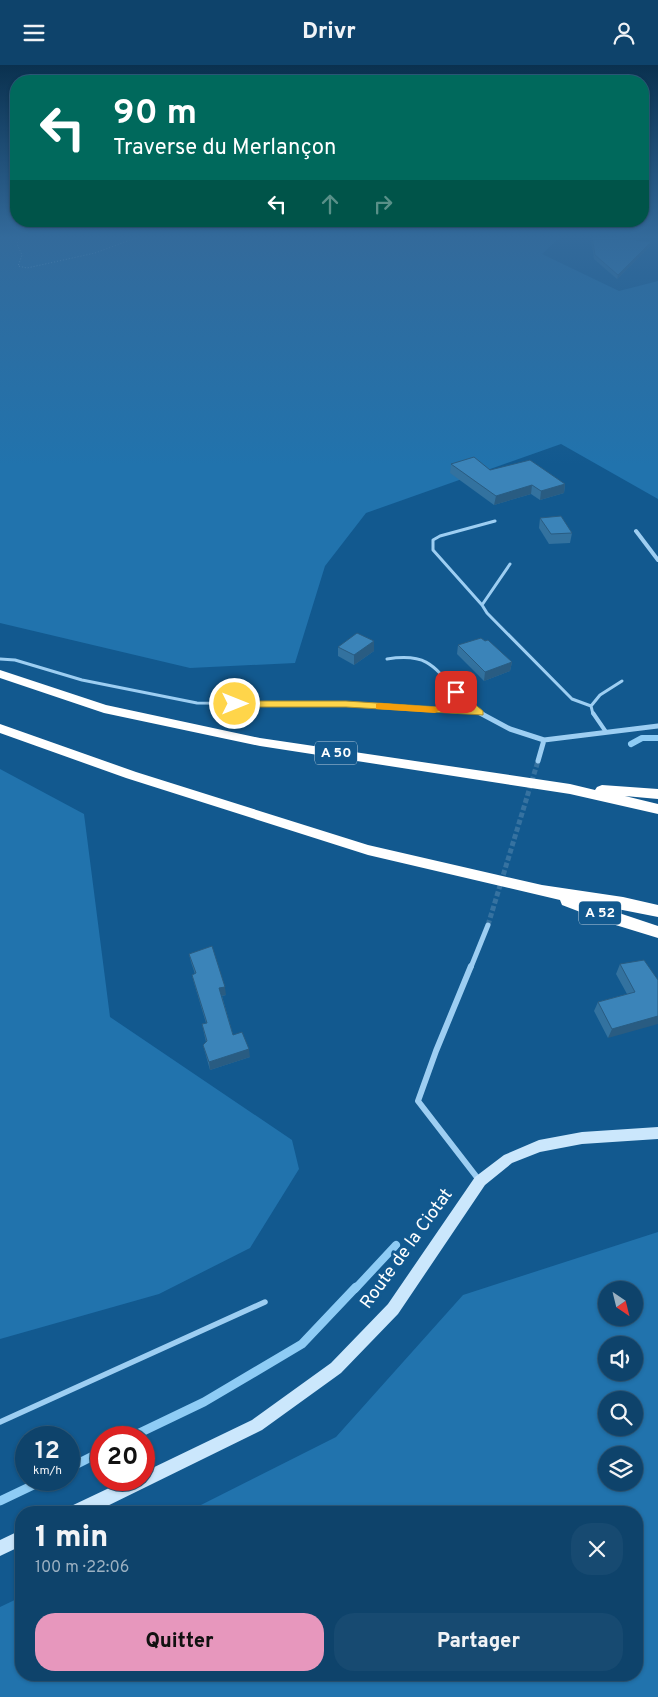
<!DOCTYPE html>
<html lang="fr">
<meta charset="utf-8">
<style>
:root{--surface:#0e436b;--page:#174a71;--text:#f1f3f6;--muted:#9bb0c1;--line:#2e5c7e;--accent:#e797bd}
body{margin:0;font-family:Overpass,sans-serif;background:var(--page);color:var(--text);height:100vh;display:flex;flex-direction:column;font-size:19px;white-space:nowrap}
*{box-sizing:border-box;margin:0}
p{font-size:16px;color:var(--muted)}
.icon{flex:none;width:28px;height:28px;fill:none;stroke:currentColor;stroke-width:2;stroke-linecap:round;stroke-linejoin:round}
.map{position:relative;flex:1;overflow:hidden}
.panel{position:absolute;left:15px;top:1441px;width:628px;height:175px;display:flex;flex-direction:column;background:var(--surface);border-radius:20px;box-shadow:0 1px 4px #0004,0 0 0 1px var(--line)}
.panel>*{flex:none}
.banner{position:absolute;left:10px;top:10px;width:639px;height:152px;border-radius:20px;box-shadow:0 1px 4px #0004,0 0 0 1px var(--line);background:#00695c;color:#fff;overflow:hidden}
.needle{width:32px;rotate:145deg}
.tools{position:absolute;left:598px;top:1216px;display:grid;gap:10px}
.tools a{display:grid;place-items:center;width:45px;height:45px;border-radius:50%;background:var(--surface);box-shadow:0 1px 4px #0004,0 0 0 1px var(--line);font-size:25px}
.speed{position:absolute;left:15px;top:1361px;display:flex;gap:10px;font-size:25px;font-weight:700;text-align:center}
.speed>*{display:grid;place-content:center;width:65px;height:65px;border-radius:50%;background:var(--surface);box-shadow:0 1px 4px #0004,0 0 0 1px var(--line);line-height:1}
.speed small{font-size:12px;font-weight:400}
.speed .limit{border:8px solid #d22;background:#fff;color:#111}
.pin{position:absolute;display:grid;place-items:center;width:42px;height:42px;color:#fff;margin:-21px;border-radius:10px;box-shadow:0 2px 8px #0006}
.me{position:absolute;width:55px;margin:-28px;rotate:90deg;stroke-linejoin:round;filter:drop-shadow(0 0 4px #0008)}
.turn{display:flex;align-items:center;gap:18px;height:105px;padding:0 20px;font-size:22px}
.turn .icon{width:65px;height:65px;stroke-width:2.5}
.turn b{display:block;font-size:35px;line-height:42px}
.lanes{display:flex;align-items:center;height:48px;padding:0 20px;background:#0003;justify-content:center;gap:25px;direction:ltr}
.lanes .off{opacity:.35}
.round{display:grid;place-items:center;flex:none;width:52px;height:52px;border-radius:20px;background:var(--page)}
.overview{display:flex;align-items:center;justify-content:space-between;height:85px;padding:0 20px}
h1{font-size:30px;font-weight:800;line-height:38px}
.cta{display:flex;gap:10px;margin-top:auto;padding:10px 20px}
.cta a{flex:1;height:58px;border-radius:20px;background:var(--accent);color:#111;font-size:20px;font-weight:800;line-height:58px;text-align:center}
.cta a+a{background:var(--page);color:var(--text)}
header{display:flex;justify-content:space-between;align-items:center;height:65px;padding:0 20px;background:var(--surface);font-size:22px;font-weight:800}
.map>svg:first-child{display:block}
.green{fill:#2173ad;fill-rule:evenodd}
.lines{fill:none;stroke-linecap:round;stroke-linejoin:round}
.stream-far2{stroke:#8eccf5;stroke-width:6}
.stream-far1{stroke:#8eccf5;stroke-width:8}
.stream{stroke:#8eccf5;stroke-width:9}
.street-tunnel{stroke:#3672a0;stroke-width:5;stroke-dasharray:5 2.5;stroke-linecap:butt}
.path{stroke:#9dcef2;stroke-width:1;stroke-dasharray:1 2;stroke-linecap:butt}
.lane-far2{stroke:#9dcef2;stroke-width:3}
.lane-far1{stroke:#9dcef2;stroke-width:4}
.lane{stroke:#9dcef2;stroke-width:5.5}
.street-far2{stroke:#9dcef2;stroke-width:4}
.street-far1{stroke:#9dcef2;stroke-width:5}
.street{stroke:#9dcef2;stroke-width:6}
.secondary{fill:#cbe7fc;fill-rule:evenodd}
.highway{fill:#fff;fill-rule:evenodd}
.wall{fill:#33729f}
.shaded-wall{fill:#295c82}
.building{fill:#3b84b9;stroke:#295c82}
.route{fill:#ffd54a;stroke:#a68a30}
.slow{fill:#f59e0b}
.labels{text-anchor:middle;dominant-baseline:central;stroke-width:5;stroke-linejoin:round;paint-order:stroke}
.shield{fill:#12598f;stroke:#b8cddd;stroke-width:1}
.shield-label{font-size:14px;font-weight:bold;fill:#fff}
.near-street-label{font-size:18px;fill:#fff;stroke:#12598f}
</style>
<header><svg class="icon" aria-label="menu" viewBox="0 0 24 24"><path d="M4 6h16M4 12h16M4 18h16"/></svg>Drivr<svg class="icon" aria-label="person" viewBox="0 0 24 24"><circle cx="12" cy="8" r="4"/><path d="M4 21q1-7 8-7t8 7"/></svg></header>
<div class="map">
<svg width="658" height="1632" viewBox="0 0 658 1632">
<rect width="100%" height="100%" fill="#12598f"/>
<path class="green" d="M0 171H561L542 189 619 226 658 216V434L561 379 366 448 325 501 295 598 190 603 0 558Z
M0 704 84 749 110 952 292 1075 299 1104 250 1183 159 1229 0 1274Z
M658 1167V1632H0V1542L21 1532V1610H636V1448L187 1447 336 1372 463 1230ZM606 1225H634V1252H606ZM606 1280H634V1308H606ZM606 1335H634V1362H606ZM606 1390H634V1418H606Z"/>
<g class="lines">
<path class="stream-far2" d="M631 679 642 673H658"/>
<path class="stream-far1" d="M355 1224 396 1180"/>
<path class="stream" d="M131 1372 204 1337 302 1279 356 1222
M69 1403 101 1387
M0 1436 44 1415"/>
<path class="street-tunnel" d="M488 860 538 696"/>
<path class="path" d="M19 171 17 179 22 190 18 201 27 203 95 188 141 171"/>
<path class="lane-far2" d="M510 499 482 540 487 548 572 634 591 641
M482 540 433 485V475L440 471 495 456
M0 594 15 595 82 615 197 638 346 639 480 648
M387 594C425 588 433 599 456 627
M591 641 600 630 622 616
M591 641 593 649"/>
<path class="lane-far1" d="M593 648 606 667"/>
<path class="lane" d="M0 1357 265 1237"/>
<path class="street-far2" d="M636 466 658 495
M456 627 483 649"/>
<path class="street-far1" d="M480 648 510 664 544 675 658 661
M538 696 544 675
M471 902 488 860"/>
<path class="street" d="M471 901 436 986 418 1036 479 1115"/>
<path class="secondary" d="M658 1062V1074L582 1079 540 1087 512 1098 485 1120 398 1249 341 1308 262 1365 93 1448H67L69 1442 126 1415H144V1407L252 1355 331 1298 388 1239 475 1112 504 1090 539 1075 582 1067Z
M21 1465V1481L0 1491V1475Z"/>
<path class="highway" d="M0 605 106 640 260 673 570 719 595 725 597 722 602 720 658 724V734L625 731 658 739V749L570 729 260 681 104 648 0 613Z
M0 659 136 707 368 780 542 820 623 832 658 840V852L592 839 658 861V873L609 858 562 840 560 835 368 790 126 713 0 668Z"/>
</g>
<path class="wall" d="M592 171H605L651 177 650 181 617 214 594 194 591 174Z
M451 399 565 419 564 428 540 435 531 429 494 440 450 408Z
M540 453 572 468 570 478 549 479 539 463Z
M374 576V586L354 600 338 591V582Z
M485 576 512 597 510 606 484 616 457 589 458 580Z
M189 889 226 930 222 931 233 970 250 992 210 1005 203 980 206 977 202 959 206 958 194 918 192 910 195 909 191 897Z
M620 899 658 915 608 973 594 946 598 937 627 929 616 909Z"/>
<path class="shaded-wall" d="M651 177 650 181 617 214 618 210Z
M565 419 564 428 540 435 541 426Z
M532 420 531 429 494 440 496 431Z
M374 576V586L354 600V590Z
M512 597 510 606 484 616 485 607Z
M225 922 226 930 221 931 219 923Z
M658 951V959L608 973 612 964Z
M249 984 250 992 210 1005 209 997Z"/>
<path class="building" d="M592 171H605L651 177 618 210 595 190Z
M474 392 490 405 530 395 565 419 541 426 532 420 496 431 451 399Z
M561 451 572 468 551 469 540 453Z
M357 568 374 576 354 590 338 582Z
M481 573 485 576 488 575 512 597 485 607 458 580Z
M212 881 225 922 219 923 233 970 242 967 249 984 209 997 203 980 207 976 202 959 207 958 192 910 196 908 189 889Z
M644 895 658 915V951L612 964 598 937 635 927 620 899Z"/>
<linearGradient id="sky" x2="0" y2="1"><stop stop-color="#0a314f"/><stop offset="0.43" stop-color="#336a9b"/><stop offset="1" stop-color="#336a9b" stop-opacity="0"/></linearGradient>
<rect width="658" height="400" fill="url(#sky)"/>
<path class="route" d="M456 624 483 646V650L346 642H235L230 639 235 636H346L470 644 452 627Z"/>
<path class="slow" d="M380 638 435 642 440 645 435 648 376 644V639Z"/>
<g class="labels">
<g class="shield">
<rect x="315" y="676.5" width="42" height="23" rx="4"/>
<rect x="579" y="836.5" width="42" height="23" rx="4"/>
</g>
<g class="shield-label">
<text x="336" y="688">A 50</text>
<text x="600" y="848">A 52</text>
</g>
<g class="near-street-label">
<text transform="translate(407 1184) rotate(-54)">Route de la Ciotat</text>
</g>
</g>
</svg>
<div class="tools">
<a><svg class="needle" viewBox="-14 -14 28 28"><path d="M0-13l5 13h-10z" fill="#e53935"/><path d="M0 13l5-13h-10z" fill="#9bb0c1"/></svg></a>
<a><svg class="icon" aria-label="sound" viewBox="0 0 24 24"><path d="M4 9h4l5-4v14l-5-4H4zM17 9q2 3 0 6"/></svg></a>
<a><svg class="icon" aria-label="search" viewBox="0 0 24 24"><circle cx="10" cy="10" r="6"/><path d="M15 15l6 6"/></svg></a>
<a><svg class="icon" aria-label="layers" viewBox="0 0 24 24"><path d="M12 4l9 5-9 5-9-5zM3 14l9 5 9-5"/></svg></a>
</div>
<div class="speed"><div>12<small>km/h</small></div><div class="limit">20</div></div>
<div class="pin" style="left:456px;top:627px;background:#d93025"><svg class="icon" aria-label="arrive" viewBox="0 0 24 24"><path d="M6 21V4h12l-3 4 3 4H6"/></svg></div>
<svg class="me" style="left:235px;top:639px" viewBox="-20 -20 40 40"><circle r="17" fill="#ffd54a" stroke="#fff" stroke-width="3"/><path d="M0-11L8 9 0 5-8 9z" fill="#fff"/></svg>
<div class="banner">
<div class="turn"><svg class="icon" aria-label="left" viewBox="0 0 24 24"><path d="M17 20v-9H6M10 6l-5 5 5 5"/></svg><div><b>90 m</b>Traverse du Merlançon</div></div>
<div class="lanes"><svg class="icon" aria-label="left" viewBox="0 0 24 24"><path d="M17 20v-9H6M10 6l-5 5 5 5"/></svg><svg class="icon off" aria-label="ahead" viewBox="0 0 24 24"><path d="M12 20V5M6 11l6-6 6 6"/></svg><svg class="icon off" aria-label="right" viewBox="0 0 24 24"><path d="M7 20v-9h11M14 6l5 5-5 5"/></svg></div>
</div>
<section class="panel">
<div class="overview"><div><h1>1 min</h1><p>100 m · 22:06</p></div><a class="round"><svg class="icon" aria-label="close" viewBox="0 0 24 24"><path d="M6 6l12 12M18 6L6 18"/></svg></a></div>
<div class="cta"><a>Quitter</a><a>Partager</a></div>
</section>
</div>
